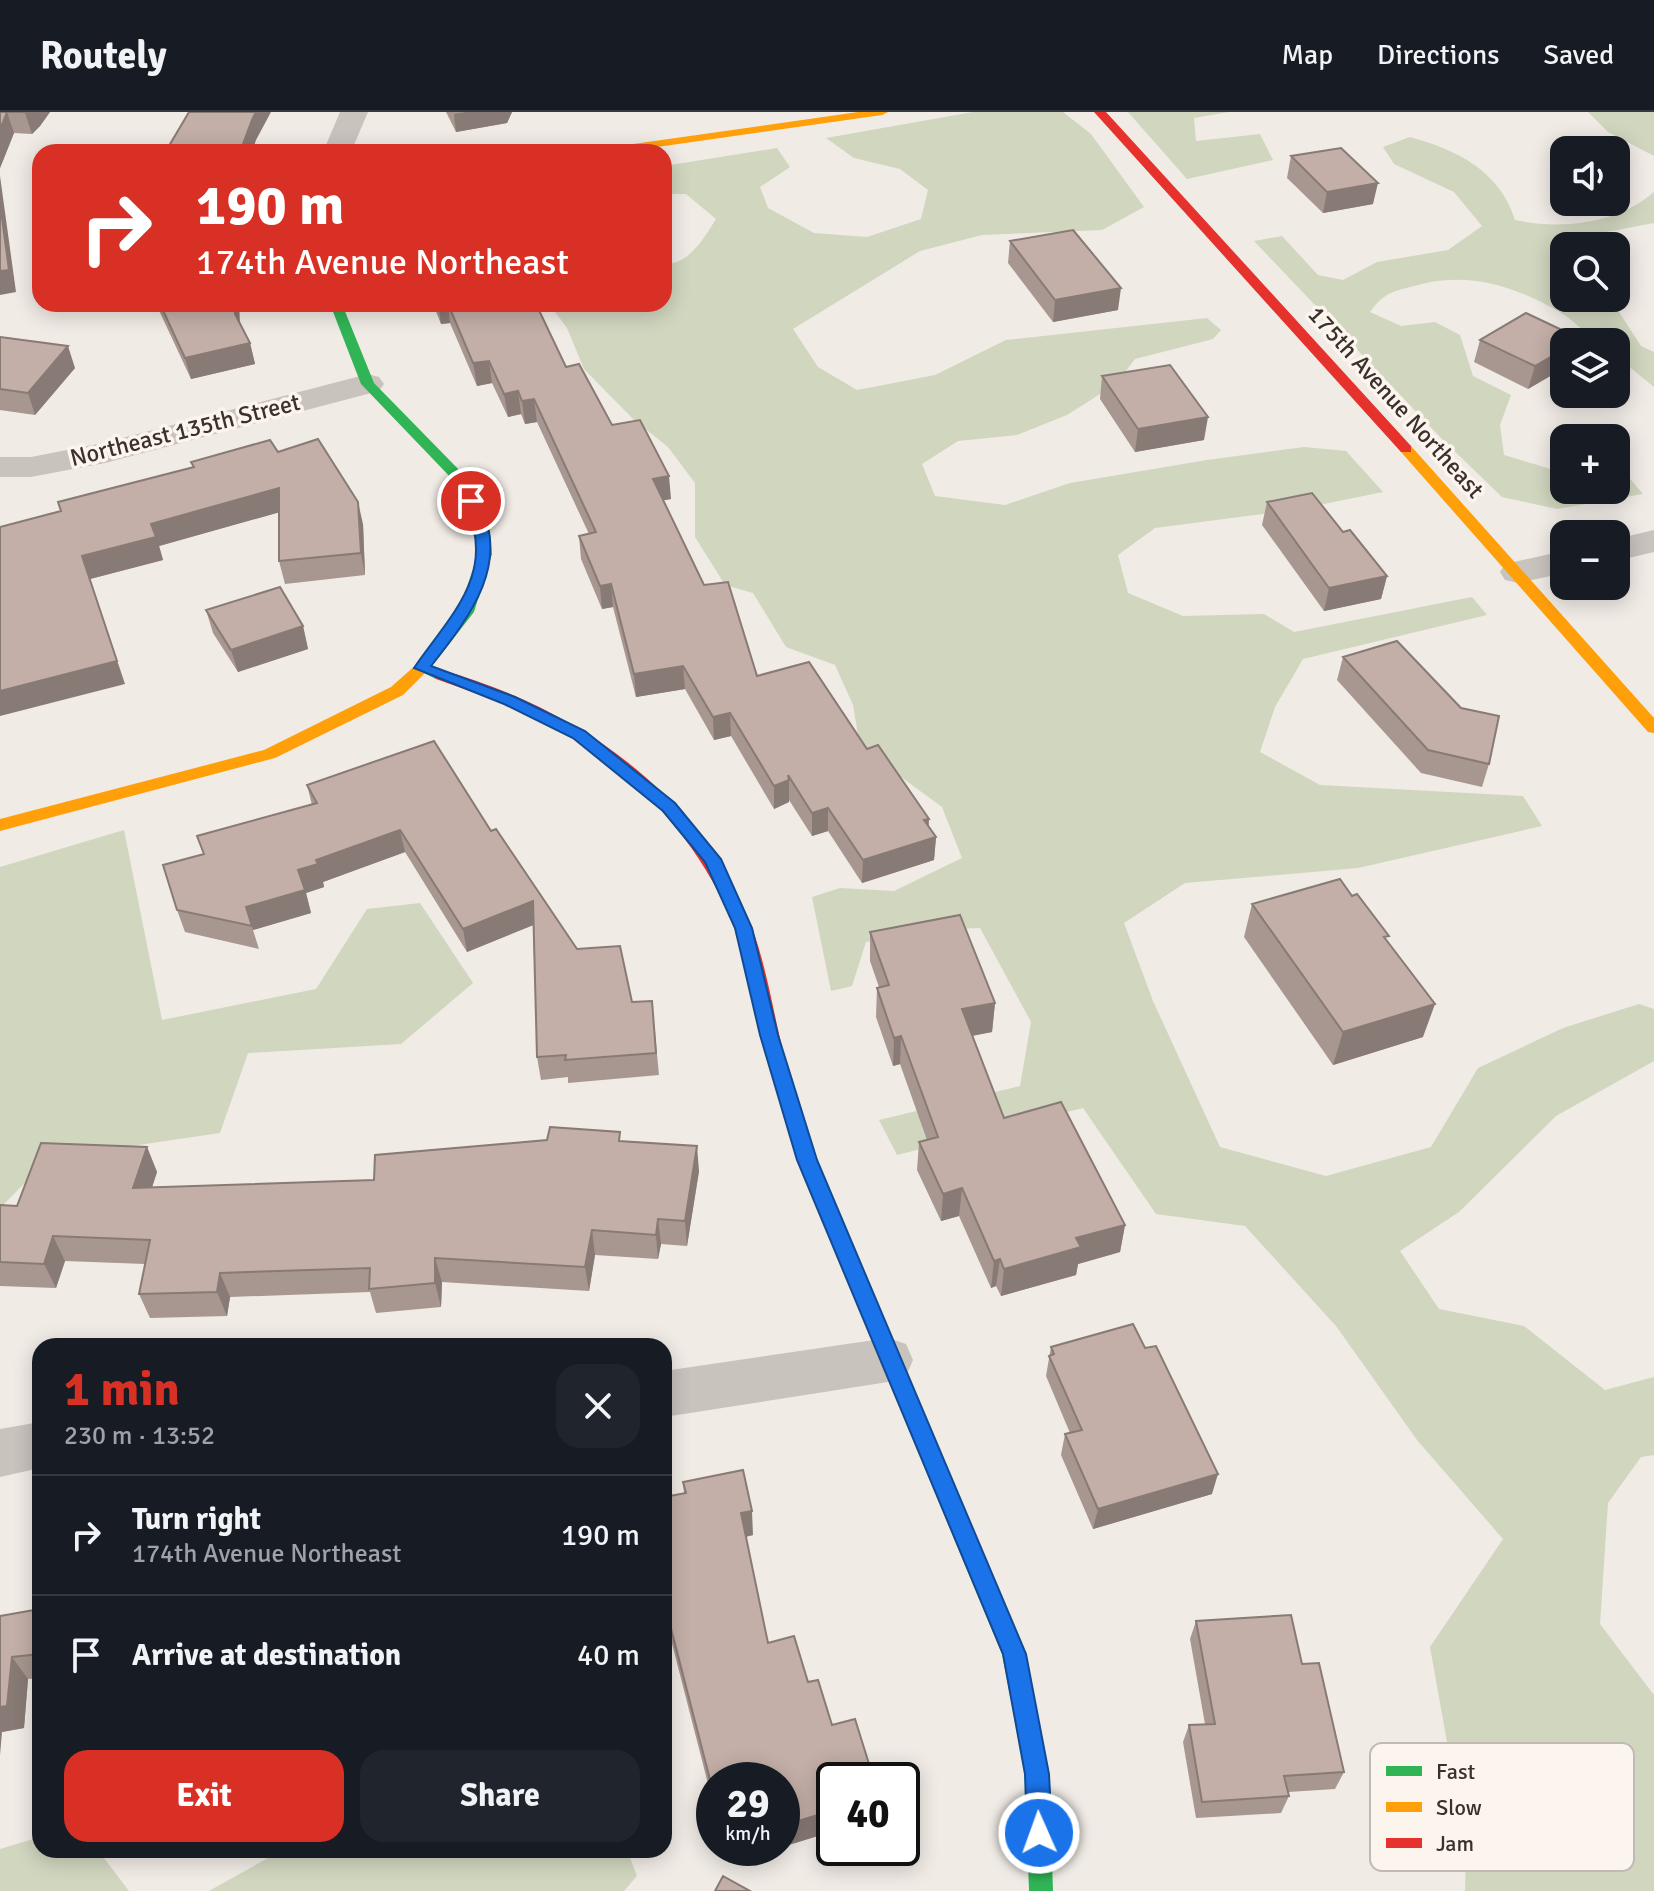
<!DOCTYPE html>
<meta charset="utf-8">
<style>
:root{--surface:#171b24;--page:#20242c;--text:#f1f3f6;--muted:#9ea1a6;--line:#363941;--accent:#d93025}
body{margin:0;font-family:Signika,sans-serif;background:var(--page);color:var(--text);height:100vh;display:flex;flex-direction:column;font-size:30px;white-space:nowrap}
*{box-sizing:border-box;margin:0}
p{font-size:26px;color:var(--muted)}
.icon{flex:none;width:44px;height:44px;fill:none;stroke:currentColor;stroke-width:2;stroke-linecap:round;stroke-linejoin:round}
.map{position:relative;flex:1;overflow:hidden}
.side{position:absolute;left:32px;top:1226px;width:640px;height:520px;display:flex;flex-direction:column;background:var(--surface);border-radius:24px;box-shadow:0 4px 20px #0003}
.side>*{flex:none}
.banner{position:absolute;left:32px;top:32px;width:640px;height:168px;border-radius:24px;box-shadow:0 4px 20px #0003;background:#d93025;color:#fff;overflow:hidden}
.buttons{position:absolute;left:1550px;top:24px;display:grid;gap:16px}
.buttons a{display:grid;place-items:center;width:80px;height:80px;border-radius:16px;background:var(--surface);box-shadow:0 4px 20px #0003;font-size:40px}
.speed{position:absolute;left:696px;top:1650px;display:flex;gap:16px;font-size:40px;font-weight:700;text-align:center}
.speed>*{display:grid;place-content:center;width:104px;height:104px;border-radius:50%;background:var(--surface);box-shadow:0 4px 20px #0003;line-height:1}
.speed small{font-size:20px;font-weight:400}
.speed .limit{border:4px solid #111;border-radius:12px;background:#fff;color:#111}
.pin{position:absolute;display:grid;place-items:center;width:68px;height:68px;color:#fff;margin:-34px;border:4px solid #fff;border-radius:50%;box-shadow:0 2px 8px #0007}
.me{position:absolute;width:88px;margin:-44px;rotate:358deg;stroke-linejoin:round;filter:drop-shadow(0 0 6px #0008)}
.turn{display:flex;align-items:center;gap:28px;height:168px;padding:0 32px;font-size:36px}
.turn .icon{width:104px;height:104px;stroke-width:2.5}
.turn b{display:block;font-size:56px;line-height:68px}
.round{display:grid;place-items:center;flex:none;width:84px;height:84px;border-radius:24px;background:var(--page)}
.overview{display:flex;align-items:center;justify-content:space-between;height:136px;padding:0 32px}
h1{font-size:48px;font-weight:700;line-height:60px;color:var(--accent)}
.action{display:flex;gap:16px;margin-top:auto;padding:16px 32px}
.action a{flex:1;height:92px;border-radius:24px;background:var(--accent);color:#fff;font-size:32px;font-weight:700;line-height:92px;text-align:center}
.action a+a{background:var(--page);color:var(--text)}
ul{padding:0;list-style:none}
li{display:flex;align-items:center;gap:24px;height:120px;padding:0 32px;border-top:2px solid var(--line)}
li div{flex:1}
li b{display:block;font-size:30px}
li em{font-style:normal}
header{display:flex;align-items:center;gap:48px;box-sizing:border-box;height:112px;padding:0 40px;background:var(--surface);border-bottom:2px solid var(--line)}
header strong{font-size:38px}
nav{display:flex;gap:44px;margin-inline-start:auto;font-size:28px}
.map>svg:first-child{display:block}
.green{fill:#d1d6bf}
.lines{fill:none;stroke-linecap:round;stroke-linejoin:round}
.street{fill:#c9c3be;fill-rule:evenodd}
.fast{fill:#30b455;fill-rule:evenodd}
.slow{fill:#ff9f0a;fill-rule:evenodd}
.jam{fill:#e5322d;fill-rule:evenodd}
.wall{fill:#a89690}
.shaded-wall{fill:#887a75}
.building{fill:#c3afa7;stroke:#887a75;stroke-width:2}
.route{fill:#1a73e8;stroke:#114b97;stroke-width:2}
.labels{text-anchor:middle;dominant-baseline:central;stroke-width:7;stroke-linejoin:round;paint-order:stroke}
.far-street-label{font-size:24px;fill:#3b302b;stroke:#fbf5ee}
.key{fill:#fbf5ee;stroke:#c1bab4;stroke-width:2}
.key-label{font-size:22px;fill:#3b302b}
</style>
<header>
<strong>Routely</strong>
<nav><a>Map</a><a>Directions</a><a>Saved</a></nav>
</header>
<div class="map">
<svg width="1654" height="1779" viewBox="0 0 1654 1779">
<rect width="100%" height="100%" fill="#f0ebe5"/>
<path class="green" d="M973 0H1063L1091 22 1144 95 1102 118 982 123 920 139 793 217 818 255 857 278 935 263 1006 228 1207 206 1221 218 1213 227 1135 247 1116 272 1067 303 1017 323 958 329 922 352 935 384 1005 393 1070 371 1207 348 1304 335 1346 339 1383 380 1294 398 1155 416 1118 443 1128 481 1183 504 1264 502 1294 520 1472 485 1487 503 1303 547 1275 595 1260 640 1320 673 1523 684 1542 714 1358 756 1185 771 1124 811 1153 889 1220 1035 1326 1064 1431 1035 1478 956 1563 916 1639 892 1654 897V949L1556 1004 1459 1100 1400 1139 1439 1197 1524 1214 1605 1278 1654 1265V1343L1641 1345 1608 1391 1600 1512 1654 1583V1779H1465L1466 1736 1430 1535 1503 1427 1417 1328 1336 1214 1245 1114 1156 1102 1083 996 897 1043 879 1008 1020 974 1031 910 980 816 931 818 866 830 852 874 831 879 812 785 840 776 894 779 962 746 942 695 860 635 853 593 835 553 786 535 753 481 725 473 695 425V371L668 335 633 307 584 257 567 216 549 192H664V152C689 153 704 126 716 107L686 82H664V54L777 36 790 55 760 75 768 96 814 121 867 125 921 107 928 78 900 57 854 46 826 26Z
M1128 0H1229L1194 6 1196 29 1260 22 1273 48 1187 67Z
M1588 0H1654V44L1608 20Z
M1410 25C1457 38 1500 59 1515 108 1561 118 1617 112 1654 80V111L1580 125 1571 134H1564V141L1556 149 1564 155V186H1610L1641 234 1654 240V275L1616 244V230C1587 230 1581 212 1558 199 1516 175 1470 160 1422 172 1396 179 1386 178 1370 200L1401 214 1435 210 1460 223 1473 264 1511 283 1500 313 1504 343 1564 361V378H1616V362H1626L1643 382 1557 397 1502 385 1442 327 1254 129 1282 124 1318 163 1343 168 1377 150 1448 138 1482 114 1454 80 1394 52 1383 35Z
M124 718 162 908 316 877 367 797 420 791 473 871 401 932 248 941 220 1021 50 1046 0 1096V755Z
M40 1725V1738H98L129 1779H0V1737Z
M314 1738H627L637 1764 624 1779H209L268 1746Z"/>
<g class="lines">
<path class="street" d="M340 0H368L351 40H323Z
M368 262 379 265 384 272 379 279 105 351 31 365H0V345H31L103 331Z
M1654 418V440L1616 449V427Z
M1564 439V461L1518 471 1505 468 1500 460 1505 452Z
M888 1226 906 1232 913 1248 906 1264 888 1270 664 1305V1259Z
M40 1310V1356L0 1365V1317Z"/>
<path class="fast" d="M330 192H342L374 271 466 365 488 409 492 442 474 500 432 554 449 563 446 567H436L414 556 459 499 478 442 474 409 455 370 361 272Z
M777 944 784 946 786 951 817 1048 1026 1542 1049 1662 1053 1779H1029L1025 1662 1002 1542 797 1048 768 951 770 946Z"/>
<path class="slow" d="M858 0H888L882 3 622 40H592L598 37Z
M1406 333 1411 334 1654 606V621L1648 620 1401 340 1399 337Z
M422 551 430 556 403 583 275 646 0 719V707L264 638 391 575 417 552Z"/>
<path class="jam" d="M1094 0H1106L1411 334V340H1401Z
M441 558C575 595 701 681 752 816 768 859 774 906 786 951L784 956H770L768 951C756 906 751 859 734 815 703 733 636 660 560 617 521 595 477 582 436 567L433 563 436 559Z"/>
</g>
<path class="wall" d="M0 0H50L40 14 32 22 14 21 0 56Z
M446 0H512L507 11 456 20Z
M1291 44 1373 92 1323 101 1287 66Z
M1010 129 1118 198 1053 210 1008 151Z
M156 192H239L240 212 250 231 255 252 191 267Z
M433 192H536L566 255 671 387 663 388 704 473 757 564 867 637 936 725 934 748 862 771 828 719 812 724 789 688V690L774 697 731 624 714 628 685 577 636 585 613 495 602 497 581 447 579 424 589 422 537 310 525 312 521 302 508 305 492 271 477 274 450 211 441 212Z
M0 225 75 256 35 303 0 298Z
M1480 228 1564 230V256L1528 277 1474 250Z
M1102 264 1204 328 1135 340 1100 287Z
M278 340 363 412 365 463 285 472 279 449V400L159 434 163 448 90 467 125 572 61 399 193 356 191 350Z
M1267 390 1387 464 1381 487 1324 499 1262 413Z
M206 498 303 514 308 537 238 560 213 521Z
M1343 545 1489 652 1482 675 1421 661 1337 568Z
M307 673 491 719 577 837 632 890 652 889 659 963 568 971V965L541 968 537 945 533 813 467 840 405 740 323 770 324 775 306 781 311 801 253 818 259 837 185 820 177 798 203 742 312 693Z
M1252 792 1387 830 1423 925 1333 953 1244 825Z
M870 820 995 891 992 920 972 924 1004 1006 1125 1113 1120 1140 1078 1152 1076 1163 1001 1184 996 1174 991 1176 959 1104 941 1109 917 1058 919 1030 927 1028 900 952 893 954 876 905 877 876 879 875 870 849Z
M622 1029 699 1059 687 1134 661 1132 658 1147 595 1143 589 1179 442 1170 441 1195 376 1201 370 1180 230 1185 227 1204 150 1206 139 1182 145 1152 65 1149 56 1176 0 1174V1093L17 1094 147 1035 157 1060 152 1075 374 1068Z
M1051 1235 1212 1382 1093 1417 1061 1343 1065 1322 1070 1321 1046 1264Z
M683 1370 753 1423 746 1425 768 1531 834 1668V1719L782 1735 714 1668V1695L670 1524 664 1525V1385L684 1381Z
M40 1497V1566L28 1567 24 1616 2 1620 0 1504Z
M1196 1509 1302 1552 1344 1660 1335 1677 1288 1680 1289 1684 1281 1701 1196 1706 1183 1630 1189 1613 1205 1612 1190 1527Z"/>
<path class="shaded-wall" d="M7 0 14 21 0 56V18Z
M26 0H50L40 14 32 22 25 1Z
M256 0H271L256 28 252 40H240L252 8Z
M466 0H512L507 11 456 20 454 2Z
M0 64 16 180 0 183Z
M1378 71 1373 92 1323 101 1327 80Z
M1121 176 1118 198 1053 210 1055 188Z
M235 192H239L240 224 235 202Z
M438 192H448L450 211 441 212Z
M250 231 255 252 191 267 185 246Z
M68 234 75 256 35 303 28 281Z
M1564 237V256L1528 277 1535 254Z
M489 249 492 271 477 274 473 251Z
M518 279 521 302 508 305 504 282Z
M534 287 537 310 525 312 522 289Z
M1208 305 1204 328 1135 340 1138 317Z
M669 364 671 387 654 390 653 367Z
M279 376 284 399 159 434 163 448 90 467 82 444 151 412Z
M358 390 363 412 365 463 361 441Z
M1387 464 1381 487 1324 499 1329 476Z
M611 472 613 495 602 497 600 474Z
M303 514 308 537 238 560 231 538Z
M117 549 125 572 0 604V579Z
M683 554 685 577 636 585 634 562Z
M730 601 731 624 714 628 713 605Z
M789 668V690L774 697V674Z
M828 696V719L812 724V701Z
M929 707 928 728 936 725 934 748 862 771 863 748 924 708Z
M400 718 405 740 323 770 324 775 306 781 311 801 253 818 246 795 298 758 316 748Z
M533 789 536 812 467 840 463 817Z
M995 891 992 920 960 926 962 897Z
M1435 892 1423 925 1333 953 1343 920Z
M901 924 900 952 893 954 894 926Z
M697 1034 699 1059 687 1134 685 1109Z
M147 1035 157 1060 144 1100 133 1076Z
M962 1076 959 1104 941 1109 943 1082Z
M658 1107 661 1132 658 1147 656 1123Z
M1125 1113 1120 1140 1078 1152 1076 1163 1001 1184 1004 1157 1076 1126Z
M592 1118 595 1143 589 1179 585 1155Z
M53 1124 65 1149 56 1176 44 1152Z
M435 1146 442 1170 441 1195 435 1171Z
M1000 1147 996 1174 991 1176 994 1149Z
M220 1161 230 1185 227 1204 217 1180Z
M1218 1362 1212 1382 1093 1417 1098 1397Z
M752 1399 753 1423 743 1425 741 1401Z
M664 1501H667L670 1524 664 1525Z
M12 1545 28 1567 24 1616 2 1620 0 1643V1595Z
M834 1698V1719L782 1735V1714Z
M727 1736H779L729 1751Z"/>
<path class="building" d="M0 0H26H7L0 18Z
M189 0H256L252 8 240 40H171L172 39H166Z
M1341 36 1378 71 1327 80 1291 44Z
M0 91 9 158 0 159Z
M1073 118 1121 176 1055 188 1010 129Z
M160 192H235V202L250 231 185 246Z
M448 192H536L566 255 579 252 612 313 640 308 669 364 653 367 704 473 728 470 757 564 809 550 867 637 878 633 929 707 924 708 936 725 863 748 828 696 812 701 788 663 789 668 774 674 730 601 713 605 683 554 634 562 611 472 600 474 579 424 596 420 534 287 522 289 518 279 504 282 489 249 473 251Z
M1526 201 1581 227 1577 230H1564V237L1535 254 1480 228Z
M0 225 68 234 28 281 0 277Z
M1170 253 1208 305 1138 317 1102 264Z
M318 327 358 390 361 441 279 449V376L151 412 156 425 82 444 117 549 0 579V415L61 399 58 390 194 355 191 350 270 328 278 340Z
M1312 381 1343 420 1350 418 1387 464 1329 476 1267 390Z
M280 475 303 514 231 538 206 498Z
M1397 529 1461 596 1499 604 1489 652 1428 638 1343 545Z
M434 629 491 719 496 717 577 837 620 834 632 890 652 889 656 941 565 948 566 943 537 945 533 789 463 817 400 718 316 748 318 752 298 758 305 778 246 795 252 814 177 798 163 753 204 742 197 724 317 691 307 673Z
M1340 767 1352 784 1357 782 1389 824 1384 825 1435 892 1343 920 1252 792Z
M960 803 995 891 962 897 1004 1006 1061 990 1125 1113 1076 1126 1081 1135 1004 1157 1000 1147 994 1149 962 1076 943 1082 919 1030 938 1025 901 924 894 926 877 876 889 873 870 820Z
M550 1015 620 1020 619 1029 697 1034 685 1109 658 1107 656 1123 592 1118 585 1155 435 1146V1171L369 1177 370 1156 220 1161 217 1180 139 1182 150 1128 53 1124 44 1152 0 1150V1093L17 1094 41 1031 147 1035 133 1076 374 1068 375 1043 547 1028Z
M1133 1212 1145 1236 1156 1234 1218 1362 1098 1397 1065 1322 1082 1318 1049 1244 1054 1242 1051 1235Z
M743 1358 752 1399 741 1401 768 1531 794 1524 808 1570 818 1568 832 1613 855 1607 874 1668H834V1698L782 1714V1668H714V1683L667 1501H664V1385L686 1381 683 1370Z
M40 1497V1542L12 1545 7 1594 0 1595V1504Z
M1291 1503 1302 1552 1319 1551 1344 1660 1284 1664 1289 1684 1202 1690 1189 1613 1215 1612 1196 1509Z
M723 1764 750 1779H715Z"/>
<path class="route" d="M471 384 476 386C514 448 470 505 431 554L515 585 585 619 675 691 721 747 752 816 778 923 817 1048 1026 1542 1049 1662 1052 1721 1048 1730 1039 1733 1030 1730 1027 1721 1025 1662 1003 1542 797 1048 760 923 735 816 705 750 663 699 573 626 504 592 414 556C451 502 499 461 464 389Z"/>
<g class="labels">
<g class="far-street-label">
<text transform="translate(1396 290) rotate(48)">175th Avenue Northeast</text>
<text transform="translate(185 318) rotate(-14)">Northeast 135th Street</text>
</g>
</g>
<rect x="1370" y="1631" width="264" height="128" rx="12" class="key"/>
<rect x="1386" y="1654" width="36" height="10" fill="#30b455"/>
<rect x="1386" y="1690" width="36" height="10" fill="#ff9f0a"/>
<rect x="1386" y="1726" width="36" height="10" fill="#e5322d"/>
<g class="key-label">
<text x="1436" y="1667">Fast</text>
<text x="1436" y="1703">Slow</text>
<text x="1436" y="1739">Jam</text>
</g>
</svg>
<div class="buttons">
<a><svg class="icon" aria-label="sound" viewBox="0 0 24 24"><path d="M4 9h4l5-4v14l-5-4H4zM17 9q2 3 0 6"/></svg></a>
<a><svg class="icon" aria-label="search" viewBox="0 0 24 24"><circle cx="10" cy="10" r="6"/><path d="M15 15l6 6"/></svg></a>
<a><svg class="icon" aria-label="layers" viewBox="0 0 24 24"><path d="M12 4l9 5-9 5-9-5zM3 14l9 5 9-5"/></svg></a>
<a>+</a>
<a>−</a>
</div>
<div class="speed"><div>29<small>km/h</small></div><div class="limit">40</div></div>
<div class="pin" style="left:471px;top:389px;background:#d93025"><svg class="icon" aria-label="arrive" viewBox="0 0 24 24"><path d="M6 21V4h12l-3 4 3 4H6"/></svg></div>
<svg class="me" style="left:1039px;top:1721px" viewBox="-20 -20 40 40"><circle r="17" fill="#1a73e8" stroke="#fff" stroke-width="3"/><path d="M0-11L8 9 0 5-8 9z" fill="#fff"/></svg>
<div class="banner">
<div class="turn"><svg class="icon" aria-label="right" viewBox="0 0 24 24"><path d="M7 20v-9h11M14 6l5 5-5 5"/></svg><div><b>190 m</b>174th Avenue Northeast</div></div>
</div>
<section class="side">
<div class="overview"><div><h1>1 min</h1><p>230 m · 13:52</p></div><a class="round"><svg class="icon" aria-label="close" viewBox="0 0 24 24"><path d="M6 6l12 12M18 6L6 18"/></svg></a></div>
<ul>
<li><svg class="icon" aria-label="right" viewBox="0 0 24 24"><path d="M7 20v-9h11M14 6l5 5-5 5"/></svg><div><b>Turn right</b><p>174th Avenue Northeast</p></div><em>190 m</em></li>
<li><svg class="icon" aria-label="arrive" viewBox="0 0 24 24"><path d="M6 21V4h12l-3 4 3 4H6"/></svg><div><b>Arrive at destination</b></div><em>40 m</em></li>
</ul>
<div class="action"><a>Exit</a><a>Share</a></div>
</section>
</div>
